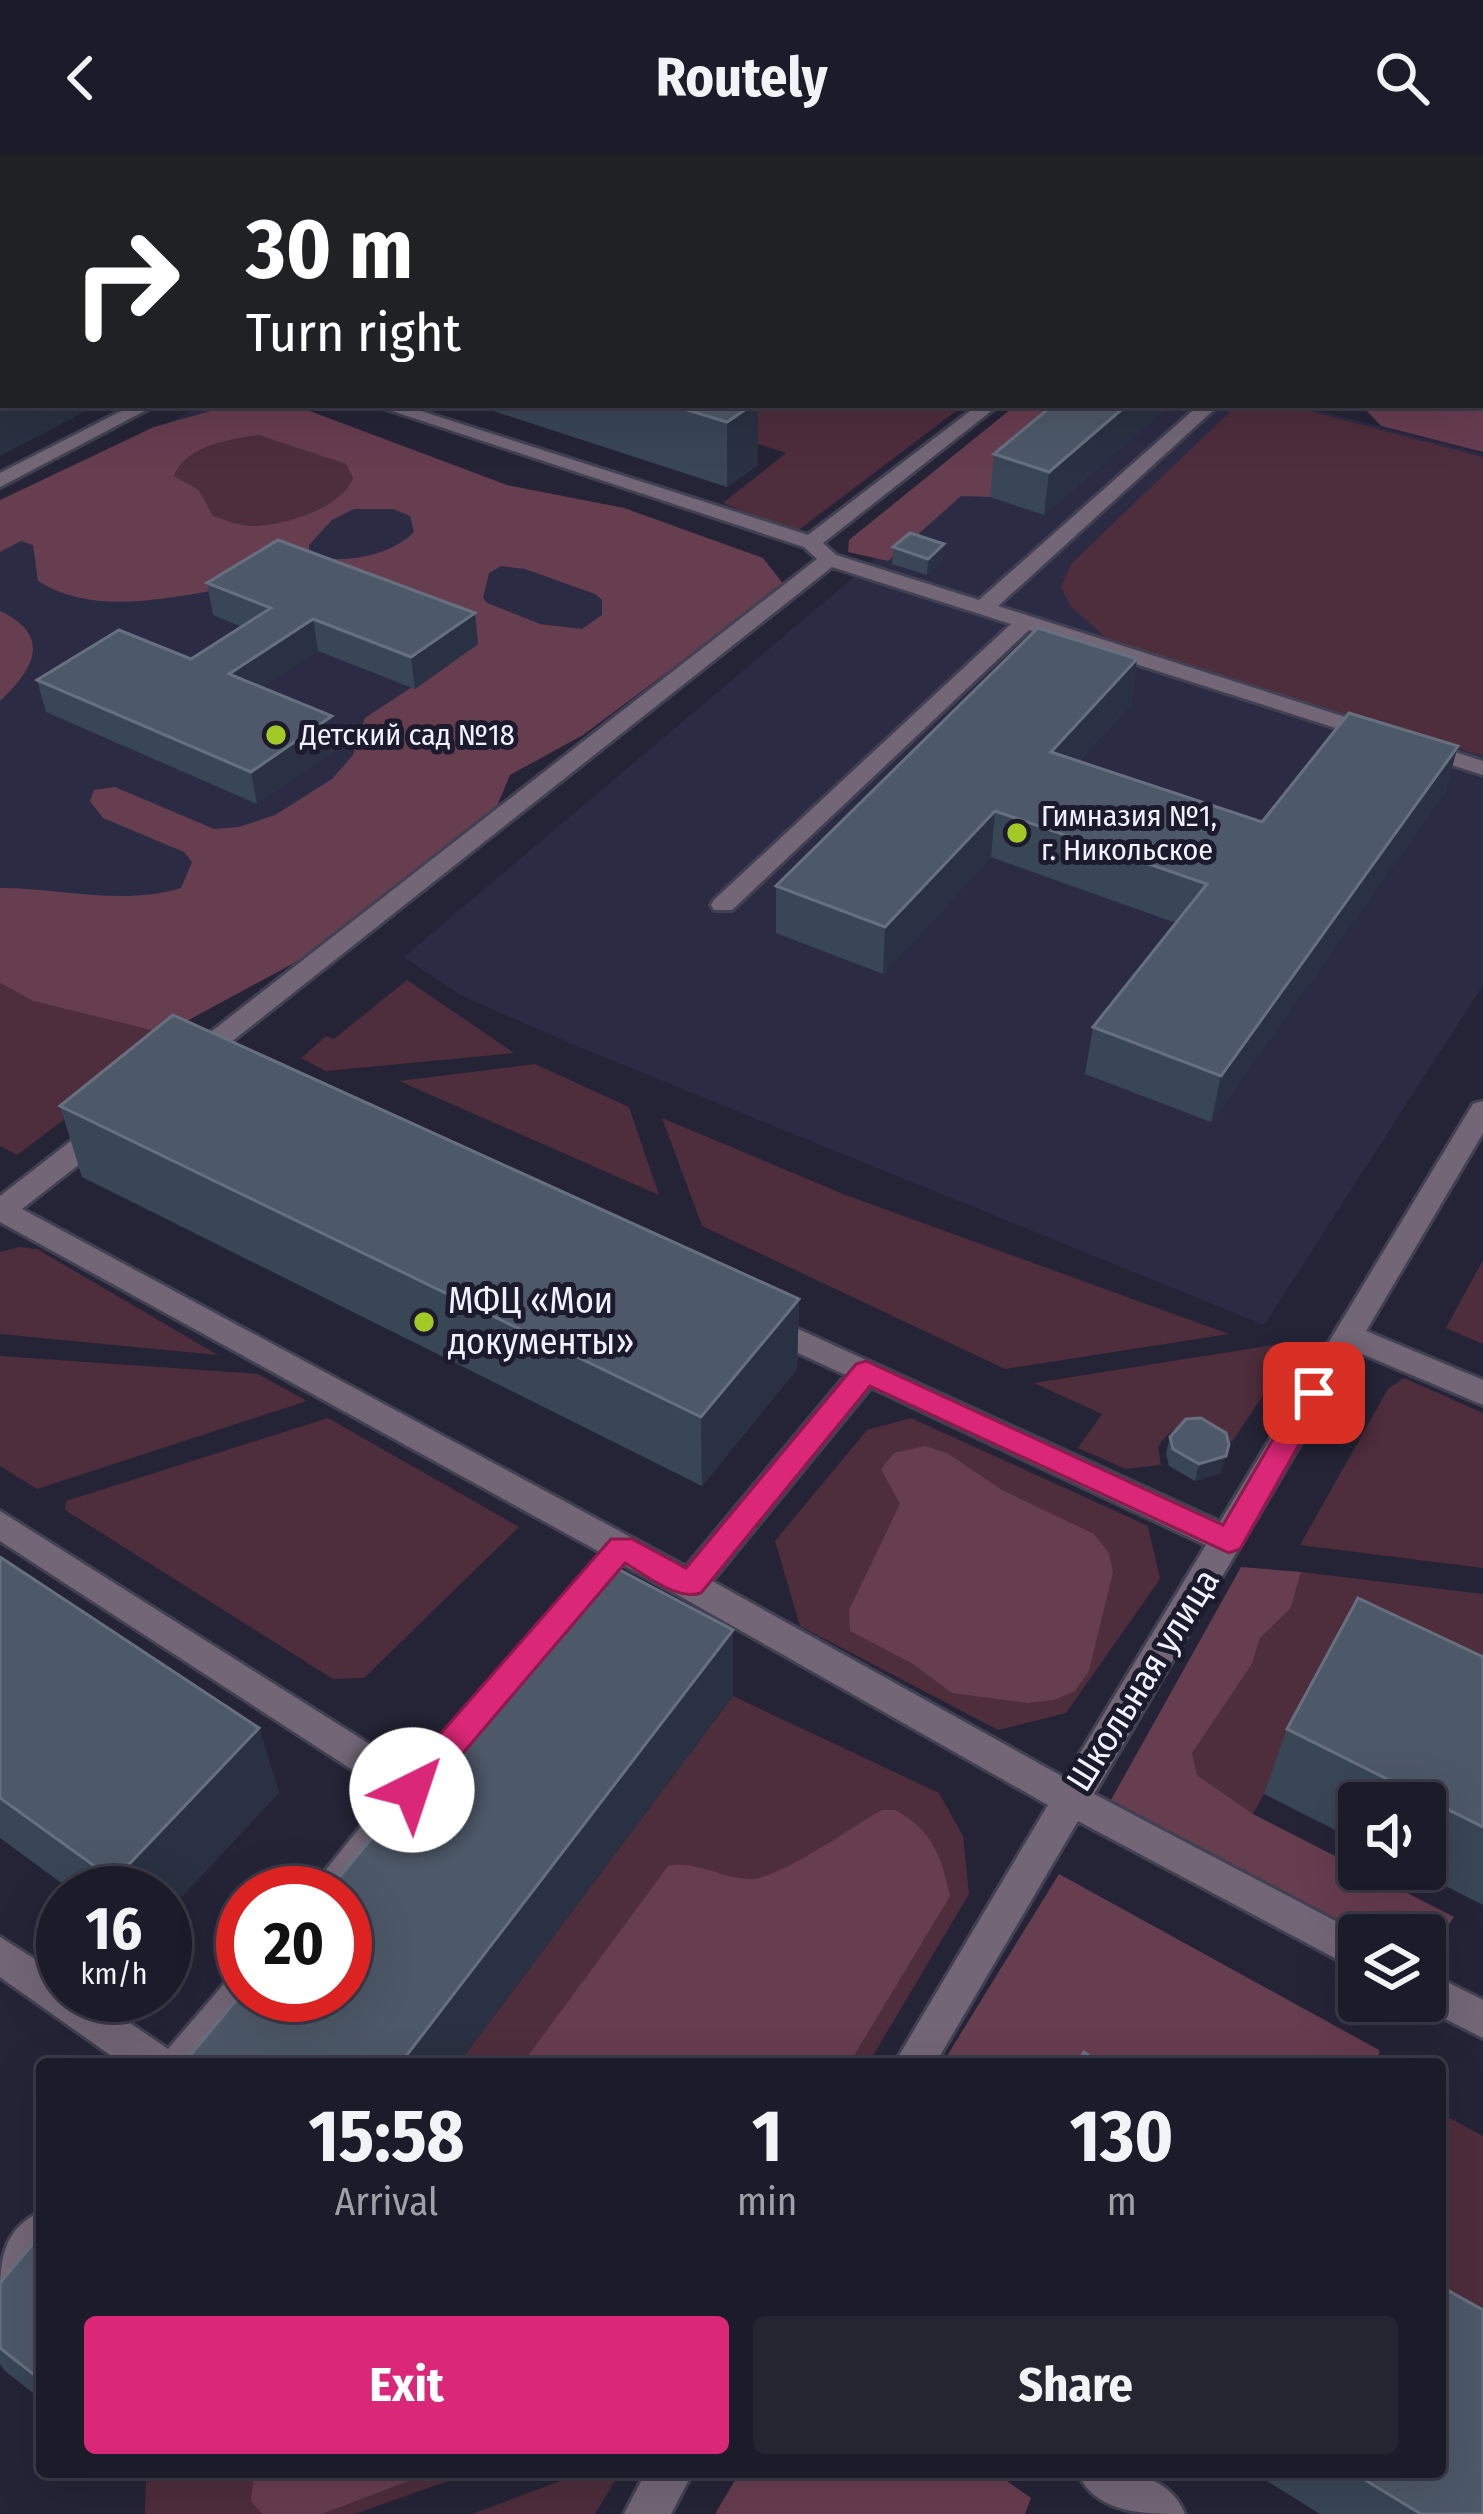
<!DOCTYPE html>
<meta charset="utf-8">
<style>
:root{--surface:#1c1b29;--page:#252431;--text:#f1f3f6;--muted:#a0a1a8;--line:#3a3946;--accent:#db2777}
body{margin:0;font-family:"Fira Sans Condensed",sans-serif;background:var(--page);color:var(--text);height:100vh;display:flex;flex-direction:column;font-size:45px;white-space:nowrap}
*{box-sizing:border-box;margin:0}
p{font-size:39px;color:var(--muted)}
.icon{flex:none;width:66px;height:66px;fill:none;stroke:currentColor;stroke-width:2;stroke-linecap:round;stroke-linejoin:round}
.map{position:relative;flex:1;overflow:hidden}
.details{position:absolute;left:36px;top:1902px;width:1410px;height:420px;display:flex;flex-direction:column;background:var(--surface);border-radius:12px;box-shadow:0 12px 48px #0002,0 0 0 3px var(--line)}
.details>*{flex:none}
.hud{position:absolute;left:0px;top:0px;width:1485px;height:252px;box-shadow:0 12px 48px #0002,0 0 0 3px var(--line);background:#202124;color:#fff;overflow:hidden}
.fabs{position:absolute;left:1338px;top:1626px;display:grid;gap:24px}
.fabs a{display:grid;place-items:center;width:108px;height:108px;border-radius:12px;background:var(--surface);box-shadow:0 12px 48px #0002,0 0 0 3px var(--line);font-size:60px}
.speed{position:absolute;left:36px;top:1710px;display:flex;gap:24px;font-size:60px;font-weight:700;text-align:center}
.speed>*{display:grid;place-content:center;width:156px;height:156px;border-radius:50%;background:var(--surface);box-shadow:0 12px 48px #0002,0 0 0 3px var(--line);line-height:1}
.speed small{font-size:30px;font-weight:400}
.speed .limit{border:18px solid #d22;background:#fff;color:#111}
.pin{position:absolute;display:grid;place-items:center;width:102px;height:102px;color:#fff;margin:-51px;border-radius:24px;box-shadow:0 6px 18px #0006}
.me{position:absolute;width:132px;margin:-66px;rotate:41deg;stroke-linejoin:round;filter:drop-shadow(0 0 9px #0008)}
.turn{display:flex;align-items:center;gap:42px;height:252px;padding:0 48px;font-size:54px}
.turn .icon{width:156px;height:156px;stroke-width:2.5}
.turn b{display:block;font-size:84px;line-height:102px}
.eta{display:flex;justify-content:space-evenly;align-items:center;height:204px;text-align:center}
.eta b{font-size:72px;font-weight:700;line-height:84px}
.primary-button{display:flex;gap:24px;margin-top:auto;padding:24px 48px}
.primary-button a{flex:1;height:138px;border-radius:12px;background:var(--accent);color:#fff;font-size:48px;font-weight:700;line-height:138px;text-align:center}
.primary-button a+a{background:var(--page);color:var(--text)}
header{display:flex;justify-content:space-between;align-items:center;height:156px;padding:0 48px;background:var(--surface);font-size:54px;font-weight:700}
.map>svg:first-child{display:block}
.built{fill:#2c2b44}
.green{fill:#4e2d3c}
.forest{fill:#673d50;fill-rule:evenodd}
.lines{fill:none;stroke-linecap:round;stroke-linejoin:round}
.minor-casing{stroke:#424153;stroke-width:6}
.minor{fill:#736777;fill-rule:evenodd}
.wall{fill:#394656}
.shaded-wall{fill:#293142}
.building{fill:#4d5868;stroke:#66707f;stroke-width:3}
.route{fill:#db2777;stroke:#8e194d;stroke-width:3}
.poi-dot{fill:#a3c927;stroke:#1c1b2d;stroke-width:4.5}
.labels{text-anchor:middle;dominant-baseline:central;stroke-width:10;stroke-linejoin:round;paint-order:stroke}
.far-poi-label{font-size:30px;fill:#f1f1fe;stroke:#1c1b2d;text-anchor:start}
.poi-label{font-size:36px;fill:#f1f1fe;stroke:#1c1b2d;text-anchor:start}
.street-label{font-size:36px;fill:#f1f1fe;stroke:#1c1b2d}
</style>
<header><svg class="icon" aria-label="back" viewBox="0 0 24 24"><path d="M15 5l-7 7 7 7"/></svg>Routely<svg class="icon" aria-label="search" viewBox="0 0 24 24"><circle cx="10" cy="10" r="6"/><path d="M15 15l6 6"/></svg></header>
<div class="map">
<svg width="1483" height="2358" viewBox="0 0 1483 2358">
<rect width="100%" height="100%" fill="#252437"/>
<path class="built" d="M201 249H247L755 422 215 839 0 736V360Z
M1058 249H1298L1483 298V829L1264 1169 572 888 460 839 404 801Z"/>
<path class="green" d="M635 249H964L796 376 723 347 786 297Z
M1237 249H1287L1483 301V600L1111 486 1070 450 1061 431 1072 407Z
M258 279 346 308 353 322C341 353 282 370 251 370 238 369 226 364 213 360L199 334 174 320C187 290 228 284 258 279Z
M407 824 514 897 326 915 301 902 326 880 334 883Z
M0 827 33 845 175 880 17 999 0 990Z
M535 908 629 951 659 1039 399 925Z
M662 962 843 1038 1229 1178 1005 1213 702 1070Z
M19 1091 37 1093 218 1199 0 1178V1096Z
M1483 1104V1188L1446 1172Z
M1280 1188 1288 1202 1232 1286C1205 1266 1177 1260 1158 1291L1161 1309 1126 1313 1078 1292 1102 1258 1034 1227Z
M0 1200 258 1218 307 1245 37 1333 0 1310Z
M1404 1222 1483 1257V1412L1300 1389 1388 1233Z
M328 1262 519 1371 364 1522 333 1523 65 1354 66 1345Z
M911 1262 1148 1370 1160 1423 1066 1557 998 1574 800 1470 775 1385 867 1274Z
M1301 1416 1483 1438V1581L1334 1509 1253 1658 1197 1619 1191 1597 1252 1508 1260 1482 1291 1452Z
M733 1540 939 1637 963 1680 969 1738 868 1908H458Z
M1440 1957 1483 1980V2224L1440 2199Z
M153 2316H473L355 2358H145L146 2325Z
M585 2316H620L595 2358H472Z"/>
<path class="forest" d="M1483 222V296L1381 270 1366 254 1384 249H1482Z
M232 249 299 251 507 329 624 352 763 402 784 429 583 579 510 619 497 650 437 705 318 794 185 866 175 880 33 845 0 827V732C59 732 124 750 181 732L192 706 184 696 103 662 90 645 94 634 115 631 214 673 239 671 275 659 332 623 353 599 365 562 477 488 212 435C154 444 91 458 38 425L33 389 21 385 0 396V344L154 271ZM258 279 346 308 353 322C341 353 282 370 251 370 238 369 226 364 213 360L199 334 174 320C186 290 228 284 258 279ZM354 353H393L410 360 414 376C390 401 341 408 309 400V389L332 364ZM501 410 525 413 595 438 602 444V459L582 473 540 468 487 447 483 442 489 417Z
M1016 249H1099L990 341 961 340 888 405 848 396 849 384Z
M0 455C53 480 34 513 0 545Z
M925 1290 947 1297 1002 1334 1094 1378 1109 1397 1113 1416 1089 1515 1075 1535 1054 1544 1027 1547 952 1537 913 1508 850 1475 849 1454 900 1348 881 1313 894 1297Z
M1241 1411 1301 1416 1291 1452 1260 1482 1252 1508 1192 1597 1197 1619 1253 1658 1454 1761 1425 1801V1779H1359L1107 1651Z
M896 1654C933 1676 941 1699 950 1740L849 1908H522L668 1710C696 1704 722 1723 750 1723 780 1723 851 1671 882 1654Z
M1059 1718 1379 1894 1380 1908H942Z
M254 2316H432L322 2358H262L251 2345Z
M740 2316H994L1031 2342 1025 2358H715Z"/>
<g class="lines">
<g class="minor-casing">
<path id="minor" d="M1330 0H1360L1362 3H1332Z
M3 14V24L0 25V15Z
M1483 36V47H1482V36Z
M1482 77H1483V87H1482Z
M0 101 3 102V112L0 111Z
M1482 140H1483V150H1482Z
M133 249H156L0 331V317Z
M374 249H402L808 379 978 249H999L823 387 836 399 979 444 1199 249H1219L998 450 1483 605V619L1029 474 732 754H714L711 749 714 744 1011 468 832 411 202 909H184L180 903 184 897 817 403 804 391Z
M1483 945V977L1366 1175 1483 1224V1249L1355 1195 1094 1638 1362 1779 1359 1815 1078 1665 935 1908H894L1048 1649 678 1439 0 1066V1040L94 967H114L118 974 114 981 22 1053 686 1411 846 1219 750 1175 746 1167 750 1159 761 1156 1220 1366 1473 948ZM871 1231 1206 1389 1065 1622 712 1425Z
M0 1355 409 1613 422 1607 435 1612 440 1623 435 1634 345 1741V1737H307L388 1637 0 1385Z
M0 1781 63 1821V1839H89L168 1893 230 1821 243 1816V1839H260L205 1908H123L0 1821Z
M1425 1815 1483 1844V1882L1412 1846 1425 1845Z
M42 2055C42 2096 44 2131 0 2149 0 2108 0 2074 42 2055Z
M646 2316H693L671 2358H624Z
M1077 2316C1118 2316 1167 2313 1185 2358 1144 2358 1096 2358 1077 2316Z"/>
</g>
<use href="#minor" class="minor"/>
</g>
<path class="wall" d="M57 0H286V3H58Z
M652 0H808L822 3H666Z
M838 0H1076L1090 3H852Z
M1122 0H1340V3H1137Z
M475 249H758V309L727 331Z
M1170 249 1044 359 990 341 994 298Z
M893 391 943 404 927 419 892 408Z
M207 427 475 457 478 488 415 533 318 495 263 531 338 592 257 648 46 556 37 524 191 503 242 471 213 459Z
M1137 503 1131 548 1079 605 1262 666 1458 590 1445 636 1211 966 1085 918 1093 871 1176 767 991 701 883 818 776 777V730Z
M60 950 799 1143 797 1213 702 1330 82 1021Z
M1170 1281 1221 1317 1195 1325 1169 1310 1166 1298Z
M0 1401 259 1572 279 1637 165 1737H75L0 1682Z
M1483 1501V1749L1412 1713H1425V1647H1359V1686L1264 1638 1287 1573Z
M42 2077V2244L5 2215 0 2208V2127Z
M1252 2316H1440L1483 2358H1320Z"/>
<path class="shaded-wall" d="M3 226V249H98L0 300V228Z
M752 249H758V309L727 331V266Z
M1127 249H1170L1044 359 1049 316Z
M944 388 943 404 927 419 928 403Z
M475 457 478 488 415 533 411 501Z
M313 463 318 495 235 550 229 518Z
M1137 503 1131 548 1045 641 1051 596Z
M332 560 338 592 257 648 251 616Z
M1458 590 1445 636 1211 966 1221 920Z
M995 655 991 701 883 818 885 771Z
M799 1143 797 1213 702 1330 701 1261Z
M1229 1288 1221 1317 1195 1325 1199 1308Z
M733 1474V1540L458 1908H400Z
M259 1572 279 1637 165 1759V1737H119L114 1724Z
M139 2316H153L146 2325Z"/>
<path class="building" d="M189 0H273L269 1 274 3H184Z
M716 0H808L822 3H730Z
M905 0H1076L1090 3H919Z
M1194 0H1339L1336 3H1209Z
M1387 0H1475L1473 3H1384Z
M3 193V226L0 228V195Z
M671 249H752L727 266Z
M1053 249H1127L1049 316 994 298Z
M910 377 944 388 928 403 893 391Z
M278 384 475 457 411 501 313 463 229 518 332 560 251 616 37 524 119 474 191 503 271 452 207 427Z
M1038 472 1137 503 1051 596 1262 666 1349 557 1458 590 1221 920 1093 871 1207 728 995 655 885 771 776 730Z
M173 859 799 1143 701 1261 60 950Z
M1201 1262 1226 1277 1229 1288 1226 1300 1199 1308 1173 1293 1170 1281 1186 1263Z
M0 1401 259 1572 114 1724 0 1642Z
M603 1405 733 1474 400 1908H183L243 1836V1839H345V1737H326Z
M1358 1442 1483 1501V1671L1287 1573Z
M1084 1896 1101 1908H1077Z
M42 2077V2225L0 2192V2127Z
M1440 2130 1483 2154V2358H1421L1352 2316H1440Z"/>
<path class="route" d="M866 1205 1223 1369 1304 1230 1314 1227 1328 1237 1240 1393 1229 1397 870 1230 701 1437C677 1445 646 1419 625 1407L423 1644 412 1648 400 1644 395 1634 400 1624 611 1383H632L686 1412 856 1208Z"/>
<g class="poi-dot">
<circle cx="276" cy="579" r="12"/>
<circle cx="1017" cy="677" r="12"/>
<circle cx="424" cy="1166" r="12"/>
</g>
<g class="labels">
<g class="far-poi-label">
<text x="300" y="579">Детский сад №18</text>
<text x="1041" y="660">Гимназия №1,<tspan x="1041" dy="34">г. Никольское</tspan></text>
</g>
<g class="poi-label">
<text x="448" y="1145">МФЦ «Мои<tspan x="448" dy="41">документы»</tspan></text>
</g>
<g class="street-label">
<text transform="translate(1143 1524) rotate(-58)">Школьная улица</text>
</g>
</g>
</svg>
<div class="fabs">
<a><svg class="icon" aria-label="sound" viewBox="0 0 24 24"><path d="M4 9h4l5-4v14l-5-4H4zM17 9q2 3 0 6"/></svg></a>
<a><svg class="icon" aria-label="layers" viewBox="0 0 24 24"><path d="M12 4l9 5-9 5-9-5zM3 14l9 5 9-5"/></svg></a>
</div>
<div class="speed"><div>16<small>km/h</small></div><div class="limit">20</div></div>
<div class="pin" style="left:1314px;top:1237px;background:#d93025"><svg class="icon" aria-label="arrive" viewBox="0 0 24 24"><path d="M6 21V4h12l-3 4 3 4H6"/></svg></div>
<svg class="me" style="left:412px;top:1634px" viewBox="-20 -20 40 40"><circle r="19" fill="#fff"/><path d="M0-13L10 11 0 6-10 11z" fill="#db2777"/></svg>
<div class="hud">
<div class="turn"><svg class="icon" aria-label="right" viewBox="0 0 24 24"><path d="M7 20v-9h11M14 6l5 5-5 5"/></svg><div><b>30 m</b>Turn right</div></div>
</div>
<section class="details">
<div class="eta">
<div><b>15:58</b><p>Arrival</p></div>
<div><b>1</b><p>min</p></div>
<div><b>130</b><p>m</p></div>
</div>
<div class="primary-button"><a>Exit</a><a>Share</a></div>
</section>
</div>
